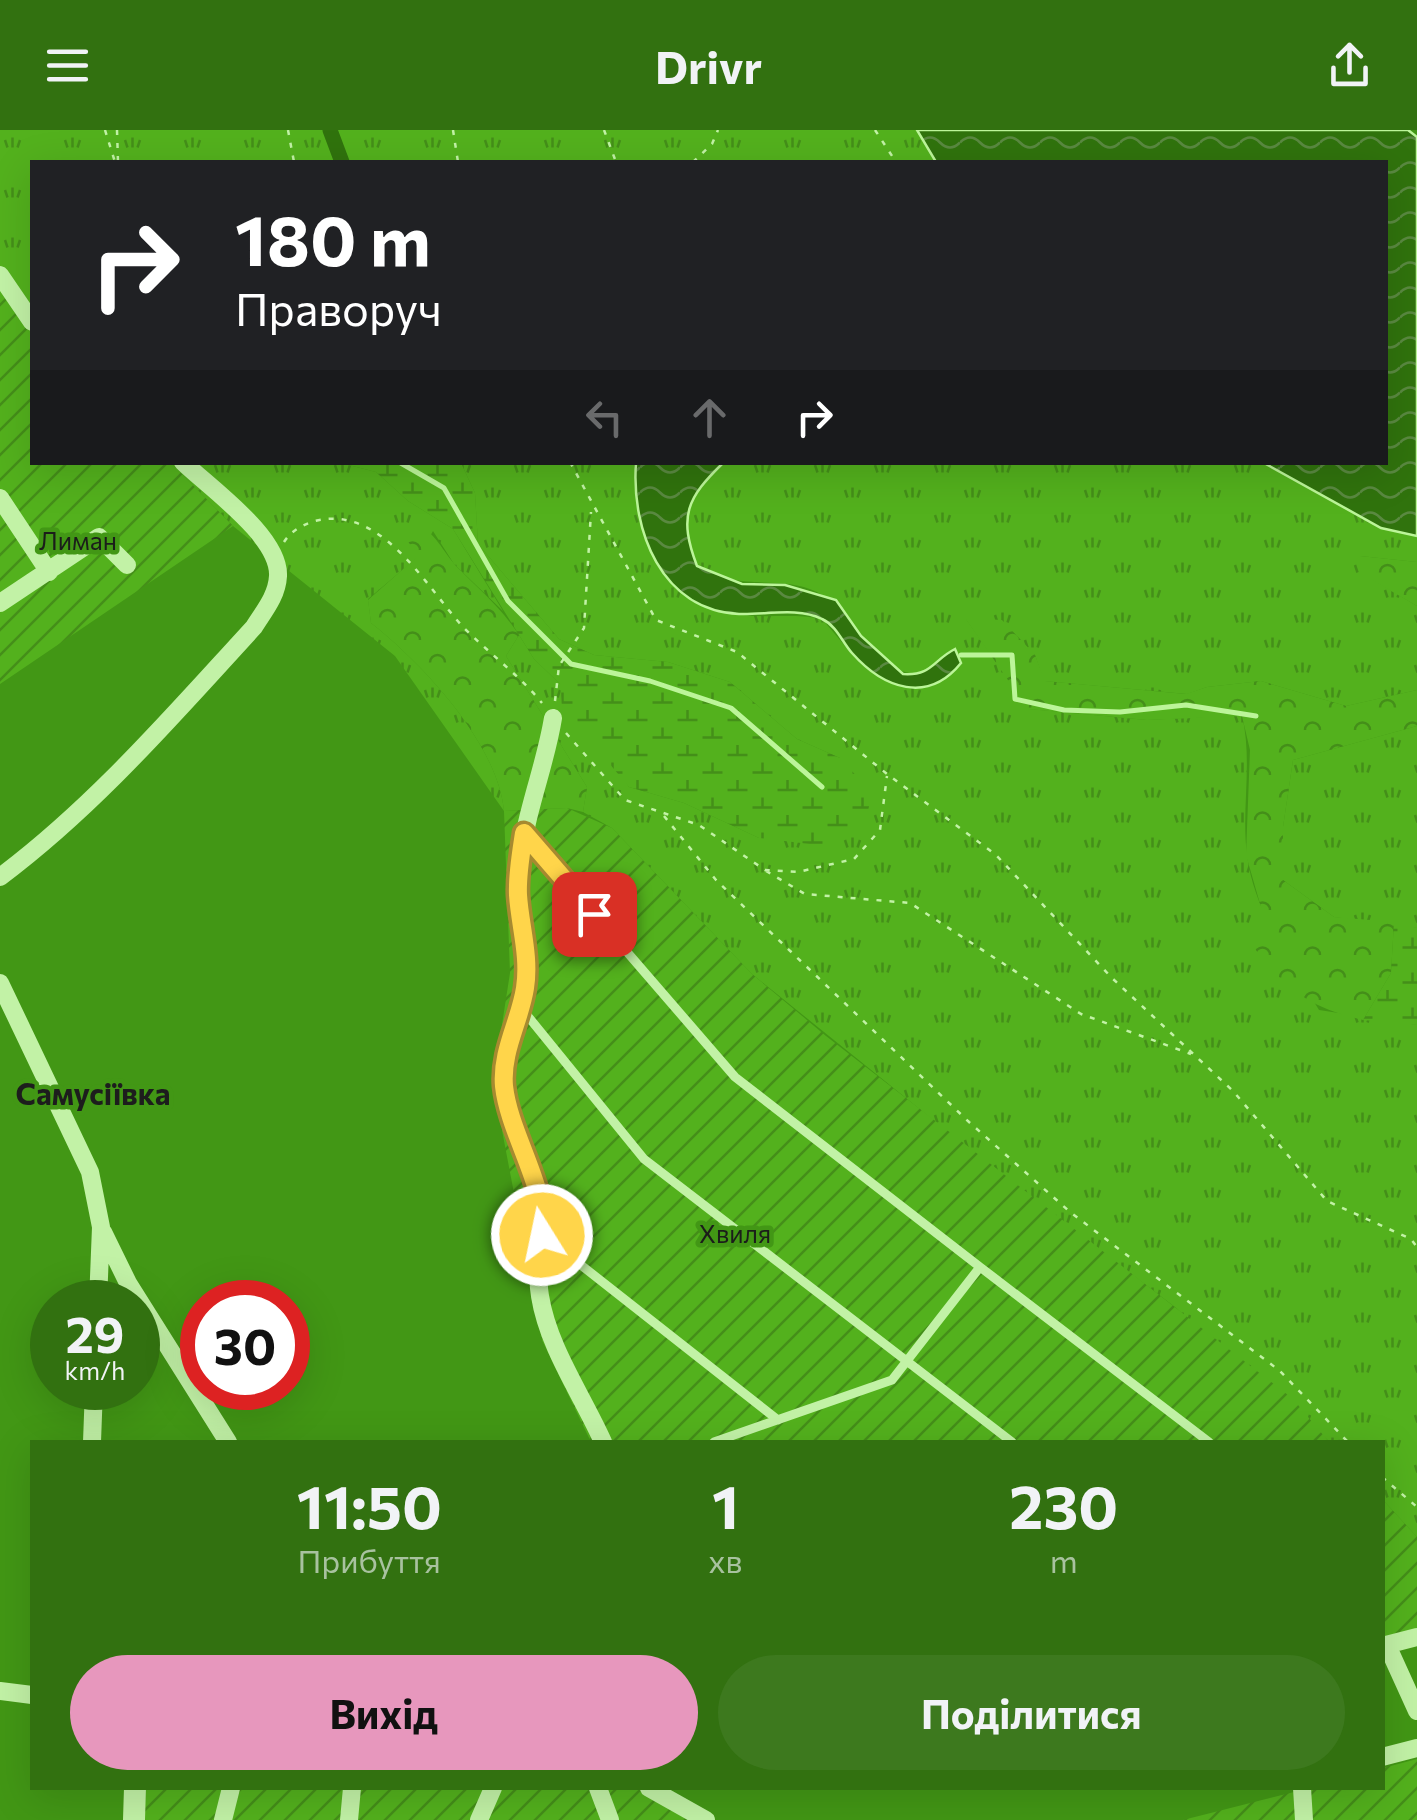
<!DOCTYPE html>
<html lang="uk">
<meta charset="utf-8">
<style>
:root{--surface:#327110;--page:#3d791e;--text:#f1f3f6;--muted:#a8c29f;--accent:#e797bd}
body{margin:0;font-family:Commissioner,sans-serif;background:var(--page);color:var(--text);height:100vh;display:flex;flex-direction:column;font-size:38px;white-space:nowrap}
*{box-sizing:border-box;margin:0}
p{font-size:32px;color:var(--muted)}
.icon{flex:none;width:55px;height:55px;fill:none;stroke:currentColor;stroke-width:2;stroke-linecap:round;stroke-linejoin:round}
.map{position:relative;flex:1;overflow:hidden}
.side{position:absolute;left:30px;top:1310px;width:1355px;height:350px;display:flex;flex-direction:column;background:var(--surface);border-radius:0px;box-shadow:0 10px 40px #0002}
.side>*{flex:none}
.top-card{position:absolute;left:30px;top:30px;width:1358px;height:305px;border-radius:0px;box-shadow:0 10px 40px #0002;background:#202124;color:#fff;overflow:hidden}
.speed{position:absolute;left:30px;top:1150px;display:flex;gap:20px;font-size:50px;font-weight:700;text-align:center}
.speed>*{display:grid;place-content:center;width:130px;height:130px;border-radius:50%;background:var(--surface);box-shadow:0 10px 40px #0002;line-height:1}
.speed small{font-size:25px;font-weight:400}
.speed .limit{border:15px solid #d22;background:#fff;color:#111}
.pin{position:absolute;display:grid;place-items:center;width:85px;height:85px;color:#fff;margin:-42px;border-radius:20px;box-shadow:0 5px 15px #0006}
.me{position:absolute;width:110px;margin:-55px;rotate:350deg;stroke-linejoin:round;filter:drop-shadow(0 0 8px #0008)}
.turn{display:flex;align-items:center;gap:35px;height:210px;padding:0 40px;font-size:45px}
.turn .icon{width:130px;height:130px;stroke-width:2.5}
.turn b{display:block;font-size:70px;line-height:85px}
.lanes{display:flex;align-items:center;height:95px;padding:0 40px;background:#0003;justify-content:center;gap:50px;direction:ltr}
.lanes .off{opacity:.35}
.eta{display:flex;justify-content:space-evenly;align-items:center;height:170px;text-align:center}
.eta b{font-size:60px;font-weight:700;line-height:70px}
.cta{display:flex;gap:20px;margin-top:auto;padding:20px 40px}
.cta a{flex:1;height:115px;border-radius:60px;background:var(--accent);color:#111;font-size:40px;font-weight:700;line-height:115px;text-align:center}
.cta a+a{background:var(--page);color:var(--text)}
header{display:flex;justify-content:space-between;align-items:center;height:130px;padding:0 40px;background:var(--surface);font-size:45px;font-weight:700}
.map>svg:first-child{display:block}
.grass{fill:url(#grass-tufts)}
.forest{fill:url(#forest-crowns)}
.wetland{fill:url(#wetland-marsh)}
.garden{fill:url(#garden-furrows)}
.water{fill:url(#water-waves);stroke:#bcf599;stroke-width:2.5}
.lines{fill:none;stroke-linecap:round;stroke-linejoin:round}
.stream{stroke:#bcf599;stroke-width:5}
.canal{stroke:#30730d;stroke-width:15}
.path{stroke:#c2f2a6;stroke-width:2.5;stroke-dasharray:5 8;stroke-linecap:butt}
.service{stroke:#c2f2a6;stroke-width:9}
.minor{stroke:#c2f2a6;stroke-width:18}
.tertiary{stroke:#c2f2a6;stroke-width:22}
.route-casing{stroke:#a68a30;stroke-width:25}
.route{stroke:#ffd54a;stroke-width:18}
.labels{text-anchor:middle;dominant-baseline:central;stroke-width:9;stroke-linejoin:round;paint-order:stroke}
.park-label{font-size:25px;fill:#1b1d1a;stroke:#429715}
.quarter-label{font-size:30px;font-weight:bold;fill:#1d1d1d;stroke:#429715}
</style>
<header><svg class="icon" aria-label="menu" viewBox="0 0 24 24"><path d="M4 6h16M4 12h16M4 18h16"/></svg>Drivr<svg class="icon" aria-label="share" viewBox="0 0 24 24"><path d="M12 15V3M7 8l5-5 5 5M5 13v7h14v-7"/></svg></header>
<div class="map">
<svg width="1417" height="1690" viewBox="0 0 1417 1690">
<defs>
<pattern id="grass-tufts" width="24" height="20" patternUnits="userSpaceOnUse" patternTransform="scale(2.5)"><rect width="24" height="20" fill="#53b11d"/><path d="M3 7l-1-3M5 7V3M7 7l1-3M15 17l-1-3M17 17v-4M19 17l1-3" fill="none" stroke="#448f19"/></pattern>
<pattern id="forest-crowns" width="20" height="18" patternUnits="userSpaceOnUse" patternTransform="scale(2.5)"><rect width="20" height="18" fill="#53b11d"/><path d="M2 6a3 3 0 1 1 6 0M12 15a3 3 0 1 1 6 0" fill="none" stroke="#448f19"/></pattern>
<pattern id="wetland-marsh" width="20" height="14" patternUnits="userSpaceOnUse" patternTransform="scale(2.5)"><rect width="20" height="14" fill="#53b11d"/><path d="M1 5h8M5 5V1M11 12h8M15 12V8" fill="none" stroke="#448f19"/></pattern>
<pattern id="garden-furrows" width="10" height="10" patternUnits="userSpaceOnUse" patternTransform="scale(2.5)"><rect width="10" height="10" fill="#53b11d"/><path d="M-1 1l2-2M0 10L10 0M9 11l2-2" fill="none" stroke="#448f19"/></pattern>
<pattern id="water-waves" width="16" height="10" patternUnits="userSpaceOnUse" patternTransform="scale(2.5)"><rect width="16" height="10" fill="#30730d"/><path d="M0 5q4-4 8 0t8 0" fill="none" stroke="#5a8941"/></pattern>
</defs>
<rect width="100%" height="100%" fill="#429715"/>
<path class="grass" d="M0 0H917L936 32H32V200L0 158Z
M171 333H341L376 342 408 371 453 399 503 481 454 434 433 401 419 426 368 469 371 493C422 533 498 614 504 681L395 526 233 396Z
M461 333H636C631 403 660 472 736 484 764 489 793 483 822 489L851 523 905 557 936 538C880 564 859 484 817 462 782 444 743 463 697 436 678 384 687 369 723 333H1264L1381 398 1417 406V432L1360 426V442L1417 476V560L1346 576 1261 551 1207 557 1187 564 1044 551 1035 525 966 489 1029 579 1147 590 1242 585C1253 633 1241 678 1247 725 1254 782 1291 832 1319 880L1417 895V1407L1383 1370 1382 1312H1330L1175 1177 1009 1051 752 844 612 698 583 682 587 657 506 526 519 505 534 529 560 554 629 657 684 673 759 708 840 628 797 609 730 552 668 532 594 525 559 509 478 414 475 363Z
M1417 596V798L1334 787 1283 750V697L1293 630Z"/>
<path class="forest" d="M414 392C437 403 441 420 458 438 480 460 502 479 519 505L506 526 587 657 583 682 567 678 504 681C498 614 422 533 371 493L368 470 418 426 407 410Z
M1360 426 1417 432V476L1360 443Z
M965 488 1002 490 1035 525 1045 551 1186 564 1207 557 1261 551 1346 576 1417 560V596L1293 630 1283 697V750L1334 787 1394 792 1391 843 1363 890C1308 877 1286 860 1252 815L1263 784 1246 725 1250 620 1242 586 1147 590 1028 579Z"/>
<path class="wetland" d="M341 333H461L475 363 478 414 559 509 594 525 668 532 730 552 797 609 840 628 872 663 865 694 834 717 759 708 684 673 629 657 562 577 560 554 534 529 453 399 408 371 376 342Z
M1394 792 1417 798V895L1363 890 1391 843Z"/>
<path class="garden" d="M0 158 32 200V332L171 333 233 396 0 554Z
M567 678 612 698 752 844 826 906 1293 1269 1329 1312H591L542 1210 493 953 510 843 504 681Z
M1383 1370 1417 1407V1502L1383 1515Z
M1417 1629V1690H1183L1310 1658H1382L1383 1638Z
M146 1658H643L691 1690H144Z"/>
<path class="water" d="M917 0H1408L1417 7V406L1381 398 1264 333 1385 332V32H936Z
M636 333H723C687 368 678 386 697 436L742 454 785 455 836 470 861 506 903 544C932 546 933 530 955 519L961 533C928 574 884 559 852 523 842 512 837 496 822 489 798 477 765 485 739 484 661 480 631 400 636 333Z"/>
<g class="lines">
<path class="stream" d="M399 332 444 358 508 471 571 534 650 551 731 578 822 657
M961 525H1012L1015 569 1064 580 1120 582 1186 575 1256 586"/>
<path class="canal" d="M330 0 342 32"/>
<path class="path" d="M105 0 115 32
M117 0 118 32
M288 0 294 32
M453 0 458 32
M604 0 616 32
M875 0 896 32
M693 32 712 14 718 0
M570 332 656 490 737 522 887 644 996 725 1112 848 1233 961 1327 1071 1411 1109 1417 1117
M284 412C291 401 302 395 315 391 382 374 426 457 464 498 490 524 519 545 542 573
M555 571 559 536 584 498 591 382
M566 603 625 670 699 695 765 740 798 742 854 729 880 700 887 646
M664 686 716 750 969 992 1070 1082 1280 1241 1348 1312
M766 741 805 764 910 773 1081 884 1191 924
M1382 1347 1417 1377"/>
<path class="service" d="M526 705 735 947 980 1137 892 1250 714 1312
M522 879 644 1029 1012 1312
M544 1106 778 1290
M980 1137 1209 1312"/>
<path class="minor" d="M0 145 32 192
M0 368 49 442
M0 473 99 407 127 435
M553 588C545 638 524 685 520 736 517 776 530 816 525 857 521 890 502 918 504 952 506 994 527 1030 539 1069 549 1101 534 1133 540 1166 548 1217 582 1265 603 1312
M0 747C95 676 174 584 254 497 264 481 277 466 278 446 280 407 211 359 183 332
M0 853 90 1042 101 1097 98 1172
M103 1102 128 1153 228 1312
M92 1312 94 1258
M1387 1515 1417 1581
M1382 1516 1417 1507
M0 1561 32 1565
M1382 1627 1417 1618
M598 1658 610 1690
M649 1658 706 1690
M1302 1658 1304 1690
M223 1690 231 1658
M349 1690 352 1658
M479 1690 493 1658"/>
<path class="tertiary" d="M134 1690 135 1658"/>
</g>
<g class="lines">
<g class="route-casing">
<path id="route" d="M542 1105C549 1060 509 1004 504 956 501 921 520 891 525 858 530 826 520 796 518 765 517 745 521 723 524 703L594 784"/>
</g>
<use href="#route" class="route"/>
</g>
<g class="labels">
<g class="park-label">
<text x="78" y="410">Лиман</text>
<text x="735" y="1103">Хвиля</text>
</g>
<g class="quarter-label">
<text x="93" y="962">Самусіївка</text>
</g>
</g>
</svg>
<div class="speed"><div>29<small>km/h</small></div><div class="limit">30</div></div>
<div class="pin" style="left:594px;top:784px;background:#d93025"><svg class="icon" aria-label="arrive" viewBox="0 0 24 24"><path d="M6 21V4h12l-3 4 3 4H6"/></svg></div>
<svg class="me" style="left:542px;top:1105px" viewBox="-20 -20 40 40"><circle r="17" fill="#ffd54a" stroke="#fff" stroke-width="3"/><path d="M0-11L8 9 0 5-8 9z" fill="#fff"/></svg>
<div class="top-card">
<div class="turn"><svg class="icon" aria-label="right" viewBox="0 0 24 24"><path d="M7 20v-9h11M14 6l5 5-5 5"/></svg><div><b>180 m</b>Праворуч</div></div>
<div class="lanes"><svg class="icon off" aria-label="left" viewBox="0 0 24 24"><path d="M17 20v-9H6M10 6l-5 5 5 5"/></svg><svg class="icon off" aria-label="ahead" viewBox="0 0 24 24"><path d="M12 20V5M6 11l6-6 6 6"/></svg><svg class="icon" aria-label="right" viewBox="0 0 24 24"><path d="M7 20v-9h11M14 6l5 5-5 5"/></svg></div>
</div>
<section class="side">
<div class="eta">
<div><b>11:50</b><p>Прибуття</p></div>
<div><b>1</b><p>хв</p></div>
<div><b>230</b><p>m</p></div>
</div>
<div class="cta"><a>Вихід</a><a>Поділитися</a></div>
</section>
</div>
